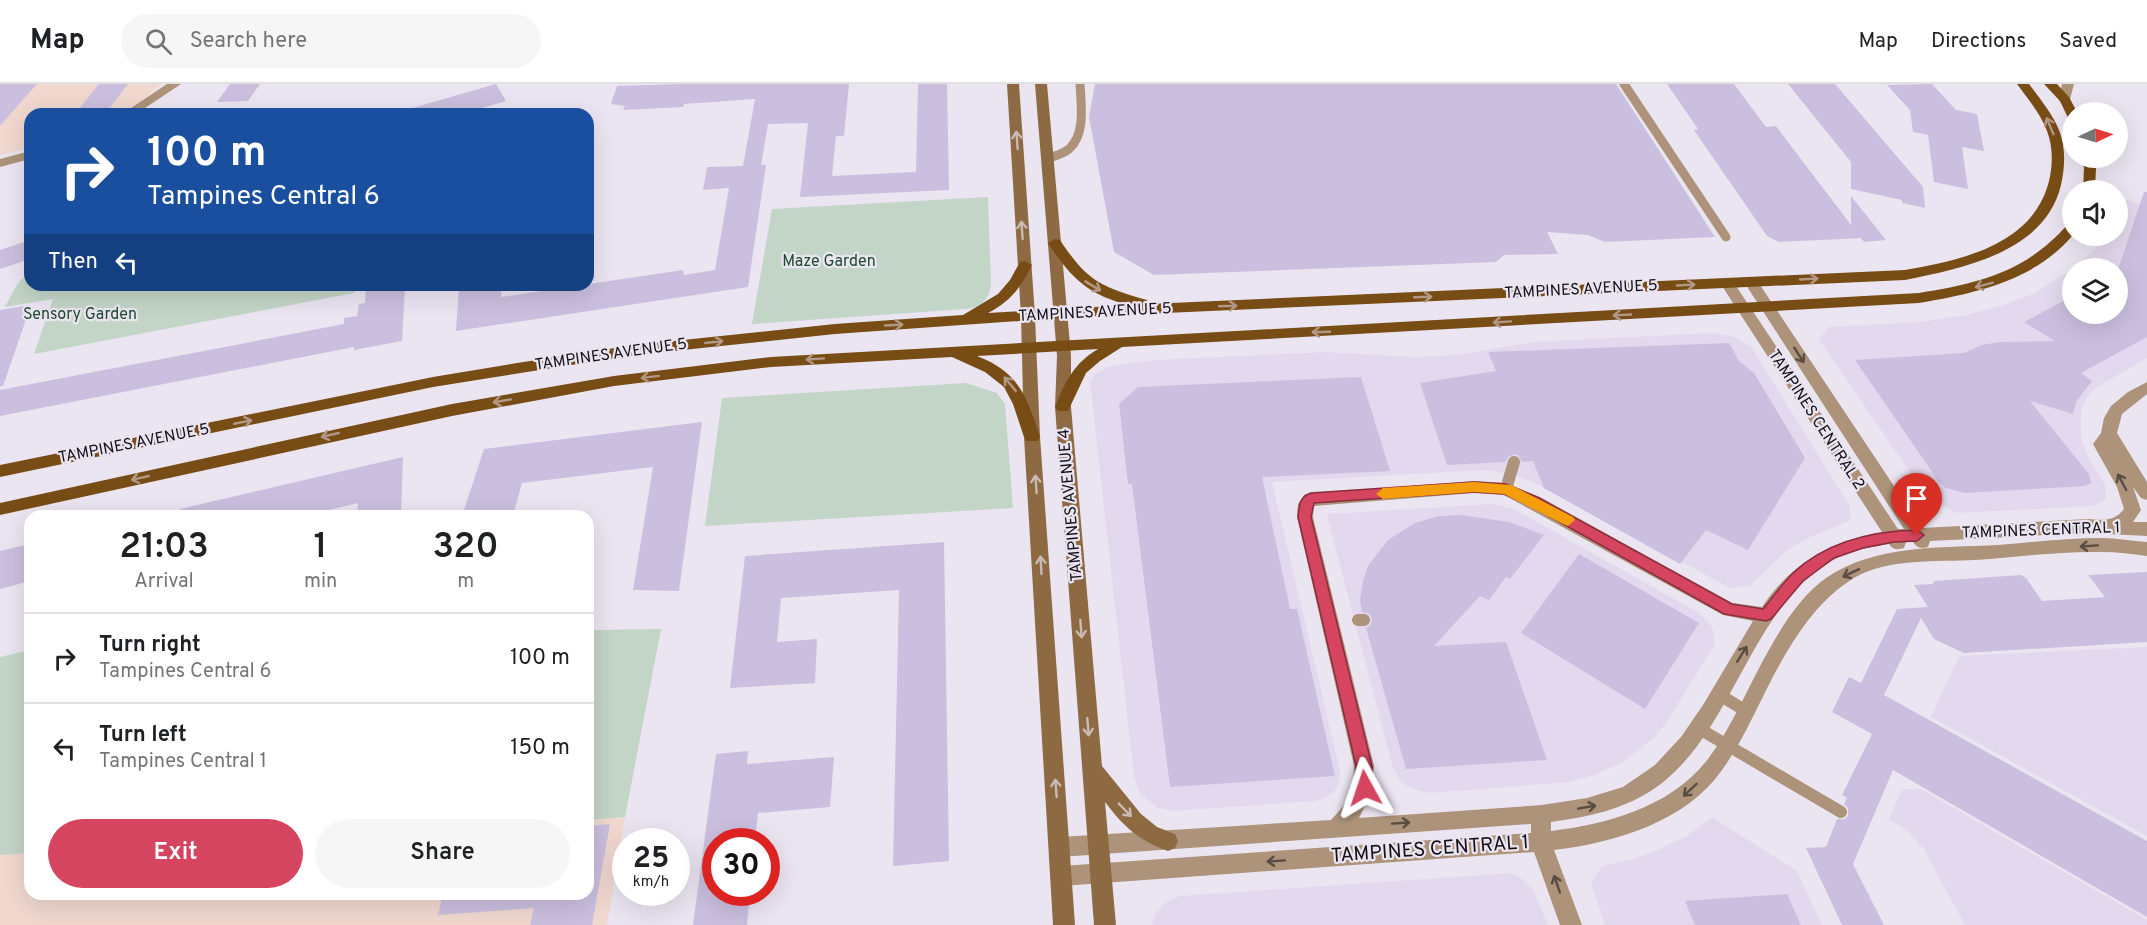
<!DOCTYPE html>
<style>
:root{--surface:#fff;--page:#f6f6f6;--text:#202124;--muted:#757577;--line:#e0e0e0;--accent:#d5455f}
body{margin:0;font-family:Overpass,sans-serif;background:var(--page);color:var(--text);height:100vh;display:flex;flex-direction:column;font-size:22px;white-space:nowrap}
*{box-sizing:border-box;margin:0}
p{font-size:20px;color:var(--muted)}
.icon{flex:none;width:33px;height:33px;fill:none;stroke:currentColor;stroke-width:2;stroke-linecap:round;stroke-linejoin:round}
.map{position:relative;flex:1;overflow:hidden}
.sheet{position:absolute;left:24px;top:426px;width:570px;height:390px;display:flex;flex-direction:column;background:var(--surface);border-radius:18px;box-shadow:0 6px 24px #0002}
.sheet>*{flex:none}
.hud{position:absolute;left:24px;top:24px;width:570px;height:183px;border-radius:18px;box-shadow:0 6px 24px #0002;background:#1a4fa0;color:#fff;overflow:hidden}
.needle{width:39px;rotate:86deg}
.tools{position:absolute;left:2062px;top:18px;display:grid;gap:12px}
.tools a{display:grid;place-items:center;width:66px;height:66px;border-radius:50%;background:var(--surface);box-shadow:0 6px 24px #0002;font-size:30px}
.speed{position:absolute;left:612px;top:744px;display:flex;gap:12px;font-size:30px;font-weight:700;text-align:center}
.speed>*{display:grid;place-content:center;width:78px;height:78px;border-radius:50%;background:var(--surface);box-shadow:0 6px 24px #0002;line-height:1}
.speed small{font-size:15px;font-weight:400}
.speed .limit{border:9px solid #d22;background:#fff;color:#111}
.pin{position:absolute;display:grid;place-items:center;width:51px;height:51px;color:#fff;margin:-62px -26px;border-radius:50% 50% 50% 0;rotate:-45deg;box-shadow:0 0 6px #0007}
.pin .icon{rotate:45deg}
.me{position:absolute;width:66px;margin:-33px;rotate:355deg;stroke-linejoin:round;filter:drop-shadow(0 0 4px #0008)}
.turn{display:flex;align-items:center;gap:21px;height:126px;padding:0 24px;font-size:27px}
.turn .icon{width:78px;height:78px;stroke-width:2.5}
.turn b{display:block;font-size:42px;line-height:51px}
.then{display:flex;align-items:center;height:57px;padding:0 24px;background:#0003;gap:12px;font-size:22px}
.eta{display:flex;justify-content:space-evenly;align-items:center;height:102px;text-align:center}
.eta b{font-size:36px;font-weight:600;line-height:42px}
.action{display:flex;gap:12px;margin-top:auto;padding:12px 24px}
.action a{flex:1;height:69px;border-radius:36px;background:var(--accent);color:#fff;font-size:24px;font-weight:600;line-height:69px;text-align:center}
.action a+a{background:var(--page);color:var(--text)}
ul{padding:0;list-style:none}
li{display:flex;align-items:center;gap:18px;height:90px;padding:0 24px;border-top:2px solid var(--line)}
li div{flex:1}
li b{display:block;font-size:22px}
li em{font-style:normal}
header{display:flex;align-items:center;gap:36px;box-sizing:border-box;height:84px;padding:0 30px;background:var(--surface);border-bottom:2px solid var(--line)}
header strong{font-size:28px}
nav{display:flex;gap:33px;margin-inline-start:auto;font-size:21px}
.search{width:420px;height:54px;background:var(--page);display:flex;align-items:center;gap:15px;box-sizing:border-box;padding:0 21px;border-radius:33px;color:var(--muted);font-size:22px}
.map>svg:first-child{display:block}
.built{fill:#e3d9ee}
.education{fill:#f0d8cf}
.green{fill:#c3d5c7}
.building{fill:#cabfde}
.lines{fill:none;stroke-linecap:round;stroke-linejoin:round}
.service-far1{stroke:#ac9379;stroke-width:9}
.service{stroke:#ac9379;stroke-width:12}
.minor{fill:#ac9379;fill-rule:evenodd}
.secondary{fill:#8e6a43;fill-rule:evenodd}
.primary{fill:#784c15;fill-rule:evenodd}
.oneway{stroke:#b29884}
.oneway2{stroke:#cabab5}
.oneway3{stroke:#584c43}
.route{fill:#d5455f;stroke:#8a2d3e;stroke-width:1.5}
.slow{fill:#f59e0b}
.labels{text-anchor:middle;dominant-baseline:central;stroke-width:4.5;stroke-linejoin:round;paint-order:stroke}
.park-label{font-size:16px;fill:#1c4b2b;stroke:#ebe5f2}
.street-label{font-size:16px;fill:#141217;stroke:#ebe5f2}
.near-street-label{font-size:20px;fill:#141217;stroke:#ebe5f2}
</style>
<header>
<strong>Map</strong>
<div class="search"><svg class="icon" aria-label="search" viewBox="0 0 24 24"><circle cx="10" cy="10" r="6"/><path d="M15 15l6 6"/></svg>Search here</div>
<nav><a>Map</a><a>Directions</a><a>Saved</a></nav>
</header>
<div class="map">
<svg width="2147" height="841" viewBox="0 0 2147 841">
<rect width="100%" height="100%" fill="#ebe5f2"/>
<path class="built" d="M2119 113 2147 123V274L2094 305 2087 314 2081 327V354L2087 371 2105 401 2106 415 2094 422 1956 429 1928 415 1819 255 1829 243 1919 238 1967 231 2003 221 2033 210 2073 185V230H2118V184H2074L2097 163 2105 152H2118Z
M1713 249 1736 253 1752 264 1849 421 1851 432 1849 437 1810 453 1786 467 1750 502 1730 504 1537 400 1512 390 1484 386 1272 398 1340 687 1339 699 1334 708 1325 714 1315 717 1172 727 1158 724 1140 710 1134 693 1090 298 1095 290 1107 283 1154 276 1327 268 1413 273 1456 271 1534 258Z
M1492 420 1514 425 1699 529 1709 538 1713 546 1715 560 1666 639 1655 653 1621 679 1597 690 1570 698 1430 709 1420 707 1408 703 1399 695 1392 681 1327 432 1328 430Z
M2147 563V752L1931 633 1959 572Z
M1902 705H1921L2147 836V841H1965L1923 764 1906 746 1889 735Z
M1712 733 1797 787 1822 841H1605L1591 799 1602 782 1634 775 1659 765 1685 753Z
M1512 789 1522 795 1533 806 1548 841H1151L1156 829 1166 818 1180 812Z"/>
<path class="education" d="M0 0H161L134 24 122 30H30V64L0 71Z
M625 733 607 841H0V757L30 756V810H588V736Z"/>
<path class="green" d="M988 113 991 199C990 215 982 223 966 225L752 240 772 125Z
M30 190V201H354V209L34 270 53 215 5 223C11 212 18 194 30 190Z
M966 299 997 309 1005 320 1013 424 705 442 722 314Z
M588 542 596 546 661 545 625 733 588 736Z
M30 566V769L0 771V573Z"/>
<path class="building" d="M0 0H37L0 42Z
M99 0H128L105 30H75Z
M230 0H260L248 17 217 18Z
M496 0 506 17 461 30H410L409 25Z
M683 0H849L844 52H836L832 92 916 88 918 0H947L949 106 800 113 808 39 768 40 761 81H766L748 203 456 247 459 204 502 201 501 213 683 186 684 191 715 186 729 104 703 106 707 83 743 82 755 15 684 20 683 23 623 26 625 22 611 20 617 2Z
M1095 0H1616L1715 153 1605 158 1588 151 1547 148 1558 170 1504 171 1496 178 1154 191 1114 168 1089 33Z
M1667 0H1734L1766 43 1776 42 1851 141V112L1886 156 1864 158 1861 154 1779 158 1767 152 1694 46 1698 45Z
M1788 0H1835L1923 103 1925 124 1902 119V116L1851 105V78Z
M1932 0 1956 26 1977 30 1984 67 1962 63 1968 105 1934 98 1928 51 1913 48 1910 26 1887 1Z
M2144 108H2147V253L2081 289 2092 297 2076 318 2073 330 2030 317 2089 390 2091 399 2084 402 1965 409 1946 404 1939 398 1855 276 1964 269 1982 261 1999 258 2055 257 2024 238 2073 212V230H2118V186Z
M30 156V175L0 185V166Z
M366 201H405L402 257 354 266V263L0 332V306L344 240V234L357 232 359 220 365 219Z
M31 221 3 302H0V226Z
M1729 259 1739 277 1754 289 1805 374 1748 466 1706 446 1680 480 1544 404 1533 377 1522 378 1517 370 1509 372 1505 378 1447 381 1420 299 1496 287 1488 268Z
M1361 293 1390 387 1262 393 1290 525H1297L1335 692 1170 703 1132 400H1128L1119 320 1138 303Z
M702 338 679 507 633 506 653 383 522 399 513 432H462L484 365Z
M403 373 401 432H357L358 419 304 432H181L180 425Z
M1462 431 1509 438 1544 451 1510 495 1506 493 1489 516 1480 512 1434 562 1506 558 1547 676 1406 685 1366 544 1371 541 1372 535 1369 529 1362 528 1360 516 1363 497 1368 482 1388 456 1415 439 1439 432Z
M944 458 949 777 893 782 899 506 781 514 777 558 817 555 815 599 730 604 745 472Z
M30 460V497L0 505V467Z
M1579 470 1699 539 1645 625 1521 549Z
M2147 488V558L1964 569 1934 555 1921 534 1884 611 2147 757V833L1893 686 1853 780 1884 841H1842L1806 764 1826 763 1837 735H1845L1848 732V724L1844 720 1847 714 1842 711 1872 650 1832 628 1849 593 1861 599 1897 525 1928 523 1914 501 1933 500 1934 497 2021 491 2026 494 2042 517 2105 513 2088 491Z
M748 667 747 680 834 673 830 723 758 729 755 758H716V808H750L747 841H693L716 670Z
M610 740 592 841H530L534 824 438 831 443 810H588V742Z
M1787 810 1801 841H1695L1685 817Z"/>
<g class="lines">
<path class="service-far1" d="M1624 0 1726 153
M1047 75C1054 72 1063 70 1069 65 1086 50 1081 20 1080 0"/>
<path class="service" d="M1506 405 1514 378
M1358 536H1364
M1718 610 1746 627
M1698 644 1841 728"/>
<path class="minor" d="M167 0H181L136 30H122Z
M2062 0H2074L2069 19H2061L2059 16Z
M30 67V75L0 83V75Z
M1751 193 1756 195 1922 444 2088 435C2103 436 2114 438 2124 425L2117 403 2093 360 2101 349 2104 334 2111 322 2128 308 2147 298V310L2122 330 2117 349 2147 398V416L2141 414 2133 403 2141 426 2133 438H2147V452L2088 449 1930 457 1928 463C1921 465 1917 464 1913 458H1906L1904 464C1897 466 1893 466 1889 460 1873 463 1856 465 1841 472 1756 512 1737 634 1669 693 1636 723 1594 732 1551 738V747C1608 740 1671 723 1708 675 1733 642 1749 600 1770 564 1784 539 1802 511 1826 494 1876 460 1940 464 1998 461 2032 458 2067 454 2102 454 2117 454 2132 457 2147 458V472C2132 470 2117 468 2102 468 2060 467 2017 473 1975 476 1937 478 1888 474 1854 494 1821 514 1800 545 1781 578 1761 613 1746 653 1722 686 1686 738 1614 759 1554 766L1582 841H1560L1534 768 1062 802 1055 799 1052 792 1055 785 1062 782 1531 749V740L1060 773 1053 770 1050 763 1053 756 1060 753 1331 736C1348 719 1354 706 1354 682L1297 433 1298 420 1305 410 1474 397 1506 399 1540 413 1732 519 1762 523C1792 478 1831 458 1882 448L1722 202 1720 199 1722 196H1732L1898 445H1904L1744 198ZM1474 409 1504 411 1723 531 1753 537 1703 621 1681 653 1655 681 1623 703 1587 714 1542 721 1359 734 1371 709 1374 682 1313 433 1314 422Z"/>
<path class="secondary" d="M1007 0H1019L1035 232 1040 353 1075 841H1053L1024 353 1021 232Z
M1035 0H1047L1071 272V323L1102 682 1141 730 1157 743 1175 750 1178 757 1175 764 1168 767C1138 756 1124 743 1105 718L1116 841H1094L1055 323 1057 272Z"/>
<path class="primary" d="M2017 0H2029C2040 15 2052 29 2059 46 2066 64 2065 83 2061 101 2045 168 1964 184 1905 196L1076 233 835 250 635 271 433 303 0 393V381L433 293 517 279 635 261 835 240 963 231 998 210 1010 196 1020 178 1025 177 1032 181C1022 202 1010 218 988 229L1129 221C1088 211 1071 194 1048 159L1055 155 1060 156C1087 197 1101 203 1147 216L1149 220 1905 186C1962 176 2033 161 2049 97 2053 81 2053 62 2047 47 2040 29 2028 15 2017 0Z
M2044 0H2057L2069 13 2077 28H2073V37L2069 36 2060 17Z
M2081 74H2093L2096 84 2095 106H2083L2084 84Z
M2073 139V151C2034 197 1976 209 1919 219L1122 263 1100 277 1086 289 1068 327H1058L1055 323C1065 298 1074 279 1098 265L977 272C1019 288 1027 313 1040 353L1038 357H1026L1024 353 1013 320 1004 303 985 288 952 273 771 283 614 302 452 332 0 431V419L452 320 614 292 771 273 1919 209C1980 199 2026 188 2068 140Z"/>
</g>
<defs><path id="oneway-shaft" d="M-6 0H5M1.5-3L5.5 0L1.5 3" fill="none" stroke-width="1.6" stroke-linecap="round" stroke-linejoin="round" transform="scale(1.5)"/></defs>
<g class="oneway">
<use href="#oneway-shaft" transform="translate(2050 42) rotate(-113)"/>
<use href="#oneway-shaft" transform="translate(1809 195) rotate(-3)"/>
<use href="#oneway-shaft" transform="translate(1686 201) rotate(-3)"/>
<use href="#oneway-shaft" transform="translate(1984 201) rotate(165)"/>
<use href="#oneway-shaft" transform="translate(1093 202) rotate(31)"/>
<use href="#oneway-shaft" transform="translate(1423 213) rotate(-2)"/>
<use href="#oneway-shaft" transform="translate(1228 222) rotate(-2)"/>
<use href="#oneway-shaft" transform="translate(1622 231) rotate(177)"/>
<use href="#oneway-shaft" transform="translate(1502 238) rotate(176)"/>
<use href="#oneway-shaft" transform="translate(894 241) rotate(-3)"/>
<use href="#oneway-shaft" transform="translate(1321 248) rotate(178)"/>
<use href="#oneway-shaft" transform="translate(714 258) rotate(-6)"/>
<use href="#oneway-shaft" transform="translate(815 275) rotate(176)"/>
<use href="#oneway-shaft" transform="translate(650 293) rotate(173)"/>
<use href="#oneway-shaft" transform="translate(1010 300) rotate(-130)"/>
<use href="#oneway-shaft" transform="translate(502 317) rotate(170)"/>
<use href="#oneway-shaft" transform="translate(243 338) rotate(-11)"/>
<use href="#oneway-shaft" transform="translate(330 351) rotate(167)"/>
<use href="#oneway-shaft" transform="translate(140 394) rotate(167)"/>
</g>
<g class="oneway2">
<use href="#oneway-shaft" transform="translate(1017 56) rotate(-94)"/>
<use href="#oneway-shaft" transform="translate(1022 146) rotate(-94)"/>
<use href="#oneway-shaft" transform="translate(1036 400) rotate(-94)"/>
<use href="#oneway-shaft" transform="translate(1041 481) rotate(-93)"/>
<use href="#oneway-shaft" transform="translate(1081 545) rotate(86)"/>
<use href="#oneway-shaft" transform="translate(1088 643) rotate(85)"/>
<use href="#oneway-shaft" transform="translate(1056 704) rotate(-94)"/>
<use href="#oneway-shaft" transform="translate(1125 726) rotate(46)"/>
</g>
<g class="oneway3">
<use href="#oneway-shaft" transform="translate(1799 271) rotate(57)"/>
<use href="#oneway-shaft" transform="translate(2122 398) rotate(-118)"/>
<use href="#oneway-shaft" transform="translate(2089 462) rotate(176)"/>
<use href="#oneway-shaft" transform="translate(1851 489) rotate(155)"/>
<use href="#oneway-shaft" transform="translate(1742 570) rotate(-58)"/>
<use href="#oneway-shaft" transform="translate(1690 706) rotate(137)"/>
<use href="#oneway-shaft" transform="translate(1587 723) rotate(-10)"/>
<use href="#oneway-shaft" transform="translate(1401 739) rotate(-4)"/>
<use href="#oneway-shaft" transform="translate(1276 777) rotate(176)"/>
<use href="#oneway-shaft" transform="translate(1557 800) rotate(-109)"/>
</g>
<path class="route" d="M1474 398 1506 400 1539 414 1732 520 1763 525C1773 513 1782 500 1793 489 1826 458 1873 447 1917 446L1924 451 1917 457 1894 458 1863 464 1834 474 1803 497 1771 535 1766 537 1724 530 1529 421 1504 410 1474 408 1314 419 1311 433 1372 682 1373 704 1370 710 1365 712 1359 710 1356 682 1298 433C1299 422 1299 413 1311 409Z"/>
<path class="slow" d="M1474 398 1511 401 1573 433 1575 436 1568 442 1563 440 1504 410 1474 408 1383 415 1376 410 1383 404Z"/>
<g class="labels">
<g class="park-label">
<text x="829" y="178">Maze Garden</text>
<text x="80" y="231">Sensory Garden</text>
</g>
<g class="street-label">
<text transform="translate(1581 206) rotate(-3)">TAMPINES AVENUE 5</text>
<text transform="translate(1095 229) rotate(-3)">TAMPINES AVENUE 5</text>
<text transform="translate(611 271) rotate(-8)">TAMPINES AVENUE 5</text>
<text transform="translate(1816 336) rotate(57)">TAMPINES CENTRAL 2</text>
<text transform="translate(134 360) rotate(-11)">TAMPINES AVENUE 5</text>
<text transform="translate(1071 421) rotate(-95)">TAMPINES AVENUE 4</text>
<text transform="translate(2041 447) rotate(-2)">TAMPINES CENTRAL 1</text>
</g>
<g class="near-street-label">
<text transform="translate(1430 766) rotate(-4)">TAMPINES CENTRAL 1</text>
</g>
</g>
</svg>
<div class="tools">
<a><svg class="needle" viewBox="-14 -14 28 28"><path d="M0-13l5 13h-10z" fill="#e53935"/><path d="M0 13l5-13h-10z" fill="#757577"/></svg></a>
<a><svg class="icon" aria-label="sound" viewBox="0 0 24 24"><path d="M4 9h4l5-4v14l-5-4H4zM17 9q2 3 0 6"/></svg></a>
<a><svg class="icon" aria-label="layers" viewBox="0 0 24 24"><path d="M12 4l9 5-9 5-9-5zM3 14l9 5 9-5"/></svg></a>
</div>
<div class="speed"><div>25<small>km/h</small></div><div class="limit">30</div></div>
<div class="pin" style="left:1917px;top:451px;background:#d93025"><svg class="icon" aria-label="arrive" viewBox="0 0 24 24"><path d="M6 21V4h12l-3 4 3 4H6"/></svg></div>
<svg class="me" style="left:1365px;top:704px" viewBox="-20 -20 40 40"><path d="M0-17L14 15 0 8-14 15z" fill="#d5455f" stroke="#fff" stroke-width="4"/></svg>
<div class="hud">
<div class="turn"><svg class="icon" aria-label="right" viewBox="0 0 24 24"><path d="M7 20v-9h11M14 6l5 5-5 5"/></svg><div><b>100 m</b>Tampines Central 6</div></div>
<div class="then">Then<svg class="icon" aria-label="left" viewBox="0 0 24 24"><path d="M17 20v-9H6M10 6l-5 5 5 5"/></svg></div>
</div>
<section class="sheet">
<div class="eta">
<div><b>21:03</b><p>Arrival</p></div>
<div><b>1</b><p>min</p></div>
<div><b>320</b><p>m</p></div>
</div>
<ul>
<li><svg class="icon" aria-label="right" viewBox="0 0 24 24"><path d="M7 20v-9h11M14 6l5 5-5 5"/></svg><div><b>Turn right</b><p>Tampines Central 6</p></div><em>100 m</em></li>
<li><svg class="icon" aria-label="left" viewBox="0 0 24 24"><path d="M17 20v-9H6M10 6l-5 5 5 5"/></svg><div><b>Turn left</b><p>Tampines Central 1</p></div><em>150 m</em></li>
</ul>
<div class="action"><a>Exit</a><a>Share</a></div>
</section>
</div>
